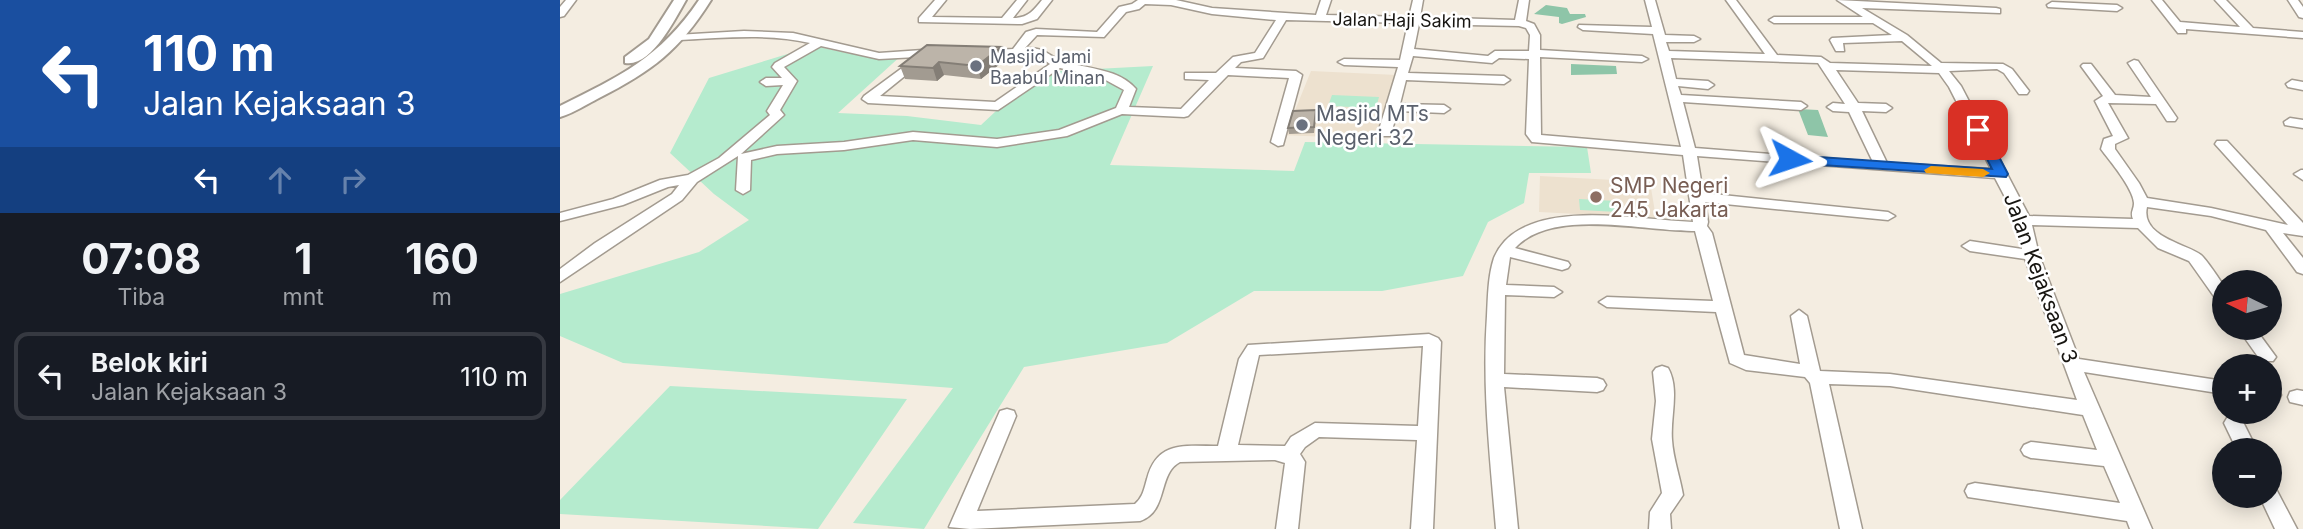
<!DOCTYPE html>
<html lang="id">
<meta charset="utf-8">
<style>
:root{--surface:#171b24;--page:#242831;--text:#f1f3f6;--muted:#9ea1a6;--line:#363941}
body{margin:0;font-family:Inter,sans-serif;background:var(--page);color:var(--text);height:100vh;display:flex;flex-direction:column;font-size:26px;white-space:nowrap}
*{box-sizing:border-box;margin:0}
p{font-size:23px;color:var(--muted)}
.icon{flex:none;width:38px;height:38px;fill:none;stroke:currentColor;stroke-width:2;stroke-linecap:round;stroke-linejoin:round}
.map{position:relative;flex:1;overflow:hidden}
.details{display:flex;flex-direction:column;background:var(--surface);width:560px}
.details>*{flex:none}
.guide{background:#1a4fa0;color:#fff;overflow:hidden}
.needle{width:46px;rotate:275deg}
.buttons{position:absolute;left:1652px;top:270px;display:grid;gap:14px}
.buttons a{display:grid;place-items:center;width:70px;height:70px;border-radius:50%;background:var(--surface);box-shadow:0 4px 18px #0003;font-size:35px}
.pin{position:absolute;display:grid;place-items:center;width:60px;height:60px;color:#fff;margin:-30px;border-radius:14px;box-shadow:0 4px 10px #0006}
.me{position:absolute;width:77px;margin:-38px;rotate:95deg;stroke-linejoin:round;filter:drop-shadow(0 0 5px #0008)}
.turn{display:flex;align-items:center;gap:24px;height:147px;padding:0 28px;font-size:32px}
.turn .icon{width:91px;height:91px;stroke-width:2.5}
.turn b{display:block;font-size:49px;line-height:60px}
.lanes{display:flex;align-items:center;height:66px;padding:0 28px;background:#0003;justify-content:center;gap:35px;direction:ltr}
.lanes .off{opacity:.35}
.eta{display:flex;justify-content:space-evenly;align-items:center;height:119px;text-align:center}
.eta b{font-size:42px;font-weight:700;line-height:49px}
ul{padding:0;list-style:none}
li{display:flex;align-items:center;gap:21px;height:88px;margin:0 14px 10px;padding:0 14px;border:4px solid var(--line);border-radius:14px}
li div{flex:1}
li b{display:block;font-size:26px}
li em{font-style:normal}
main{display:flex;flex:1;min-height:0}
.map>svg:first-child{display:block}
.built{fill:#ede1cf}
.green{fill:#b5ebce}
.forest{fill:#8ec5a8}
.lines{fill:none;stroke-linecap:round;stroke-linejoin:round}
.minor-casing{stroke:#a39b90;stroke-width:3}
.major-casing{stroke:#a39b90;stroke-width:4}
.minor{fill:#fff;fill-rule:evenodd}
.major{fill:#fff;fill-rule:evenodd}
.wall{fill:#a29b91}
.shaded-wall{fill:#847e76}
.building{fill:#bcb4a9;stroke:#847e76;stroke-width:2}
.route{fill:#1a73e8;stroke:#114b97;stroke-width:2}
.slow{fill:#f59e0b}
.worship-dot{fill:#6b7280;stroke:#fff;stroke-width:2.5}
.education-dot{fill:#8d6e63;stroke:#fff;stroke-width:2.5}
.labels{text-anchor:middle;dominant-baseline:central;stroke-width:5;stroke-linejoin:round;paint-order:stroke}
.far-street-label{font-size:18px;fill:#171511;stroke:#fff}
.far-worship-label{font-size:18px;fill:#5b616d;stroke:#fff;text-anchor:start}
.worship-label{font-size:21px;fill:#5b616d;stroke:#fff;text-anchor:start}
.education-label{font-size:21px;fill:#785e54;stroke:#fff;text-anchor:start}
.street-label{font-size:21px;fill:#171511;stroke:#fff}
</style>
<main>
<section class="details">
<div class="guide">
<div class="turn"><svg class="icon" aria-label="left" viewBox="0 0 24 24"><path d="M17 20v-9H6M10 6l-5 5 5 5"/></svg><div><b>110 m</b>Jalan Kejaksaan 3</div></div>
<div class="lanes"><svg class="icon" aria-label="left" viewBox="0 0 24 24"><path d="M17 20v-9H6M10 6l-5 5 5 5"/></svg><svg class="icon off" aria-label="ahead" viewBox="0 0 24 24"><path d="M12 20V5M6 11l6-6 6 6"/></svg><svg class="icon off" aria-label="right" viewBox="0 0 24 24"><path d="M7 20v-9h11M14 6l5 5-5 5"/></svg></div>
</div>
<div class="eta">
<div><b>07:08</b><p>Tiba</p></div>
<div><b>1</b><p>mnt</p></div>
<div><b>160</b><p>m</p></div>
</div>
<ul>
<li><svg class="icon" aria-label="left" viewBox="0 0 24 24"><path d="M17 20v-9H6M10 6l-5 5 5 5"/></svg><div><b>Belok kiri</b><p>Jalan Kejaksaan 3</p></div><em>110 m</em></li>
</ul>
</section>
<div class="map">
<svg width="1743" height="529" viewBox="0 0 1743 529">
<rect width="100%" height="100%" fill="#f4ede1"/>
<path class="built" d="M751 71 837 75 820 139 720 135 728 113H734Z
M980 176 1090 182 1096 218 979 212Z"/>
<path class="green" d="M254 46 291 54H343L278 113 347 116 421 125 478 72 593 66 550 165 734 171 745 142 1027 147 1031 173H969L964 203 928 222 903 276 822 291H694L607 343 464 367 364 529 293 523 393 388 63 363 0 336V294L139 252 189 220 154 194 110 153 149 78Z
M772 95 819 97 816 108 768 106Z
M1019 199 1057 201 1058 212 1020 210Z
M110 386 347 399 258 529 0 514V500Z"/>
<path class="forest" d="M986 5 1007 8 1010 14H1025L1026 17 1002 24 999 23V17L974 14Z
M1011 64 1056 66 1057 74 1011 75Z
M1238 109 1258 110 1268 137 1248 135Z"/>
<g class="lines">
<g class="minor-casing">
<path id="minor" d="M6 0H16L4 16 0 17V7Z
M375 0H386L372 17 442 18 457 0H467L453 18C468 18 473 11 482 0H492L477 19 462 24 359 22V18Z
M578 0H616L652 8 756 15 761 0H771L766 15 849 17 853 0H863L860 17 955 20 959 0H969L966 21 974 24 980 35V50L1082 56 1088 59 1082 62 980 57 981 135 1121 147 1093 34 1023 30 1018 27 1019 25 1092 27 1085 0H1095L1105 35 1134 36 1140 39 1134 42H1106L1109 51 1205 54 1166 0H1176L1217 55 1261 57 1270 63 1372 66 1342 41 1283 43 1284 51H1276L1270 40 1272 38 1332 35 1313 23H1214L1209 20 1214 17H1303L1277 0 1436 8 1440 9V13L1302 8 1347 35 1381 63 1443 64 1452 69 1469 91 1467 94H1459L1444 73 1437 69 1389 71 1401 86 1469 216 1573 219C1570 212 1574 210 1574 203 1573 188 1550 161 1541 149L1544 139 1553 136 1535 101 1543 96 1521 66 1523 64H1531L1555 95 1591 97 1568 63 1574 60 1578 61 1617 118 1615 121H1607L1596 104 1548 103 1568 138 1555 144V149L1579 183 1587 198 1651 208 1728 225 1655 144 1657 141H1667L1743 223V236L1723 233 1743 258V274L1737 272 1706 230 1651 216 1587 207C1580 237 1627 244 1641 255 1645 258 1662 282 1664 287 1666 291 1664 299 1664 303L1658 302 1629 261 1598 248 1578 228 1472 225 1479 255 1519 359 1664 381V394L1524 372 1592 529H1570L1567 521 1408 497 1405 491 1408 485 1415 483 1560 503 1544 466 1471 458 1464 455 1461 450 1464 445 1471 442 1537 450 1523 415 1330 386 1269 384 1302 529H1280L1250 383 1245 377 1186 370 1170 363 1156 312 1047 307 1039 302 1047 297 1153 301 1135 231C1085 232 993 207 955 248L1008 262 1010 265 1008 268 1002 270 950 257 946 285 994 287 1002 292 994 297 945 295 944 374 1037 378 1043 380 1046 385 1043 390 1037 392 944 387 958 529H936C930 457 922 387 927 316 928 297 928 276 934 258 939 246 948 236 959 230 1004 204 1083 220 1133 222L1123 155 972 142 966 134 969 59 939 58 932 63 853 56 848 73 944 76 950 80 944 84 846 80 840 104 884 105 890 109 884 113 838 111 830 136H820L818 133 838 67 784 65 778 62 784 59 840 60 848 23 726 20 703 58 681 62 675 68 736 71 742 75 723 145 718 146 711 142 729 78 668 75 628 116 624 117 562 114 507 136 437 147 353 140 284 150 217 154 191 160 190 190 183 194 176 190 178 156 137 182 122 200 0 282V269L35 243 112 194 119 185 108 187 63 205 0 221V213L53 199 100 180 128 175 159 158 210 115 207 111 223 85 206 86 200 82 206 78H222L212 67 215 63 250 43C208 33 163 38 120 40L114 37 116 35 184 31 233 33 319 53 377 49 383 52 381 54 359 57 364 60 362 62 320 96 435 102 490 64 476 54 424 56 418 53 420 51 453 49 466 32 476 29 537 32 559 7 572 4ZM585 4 611 5 652 14 716 20 695 53 673 57 656 73H625V79L649 80 621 109 569 107 576 89C559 69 529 69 505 62 487 57 488 47 465 48L477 35 544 37 566 12 579 9ZM859 24 959 26 966 28 970 35 969 51H935L928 56 854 49ZM261 46 319 59 357 57 304 96 302 99 308 103 438 110 500 68 542 78 564 90 556 108 499 130 437 139 353 132 284 142 217 146 181 154 224 115 220 110 237 81 224 67ZM1111 58 1258 63 1285 104 1273 103 1267 107 1273 111 1289 112 1313 162 1135 148 1123 102 1241 110 1247 106 1241 102 1121 95 1118 86 1148 89 1154 85 1148 81 1116 79ZM1276 70 1379 73 1389 87 1431 169 1327 163 1302 111 1326 112 1332 108 1326 104 1298 103ZM1137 156 1435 178 1457 220 1462 249 1410 241 1402 246 1410 251 1465 259 1517 400 1330 374 1260 371 1247 316 1239 310 1231 316 1240 364 1184 355 1152 233 1147 226 1148 222 1145 202 1328 220 1335 216 1328 212 1143 193Z
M1592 0H1602L1620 22 1680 27 1655 0H1666L1693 28 1743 32V38L1626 29V33H1618Z
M1728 0H1738L1743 7V18L1739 17Z
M1492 2 1557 5 1562 8 1557 11 1488 7 1487 5Z
M1732 80 1743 82V90L1728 87 1726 84Z
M1730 118 1743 120V128L1725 125 1724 122Z
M1741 170H1743V180L1734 174Z
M1677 327H1694L1716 357 1713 361H1701Z
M869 334 878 338 881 342 873 529H851L857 440 759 437 745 447 740 454 745 462 738 529H716L725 463 715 460 620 462C597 474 609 511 580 521L410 529 389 527 440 411 447 409 454 411 456 416 417 511 575 504C583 497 584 489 587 479 597 440 625 446 658 446L679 359 688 345ZM863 346 858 426 755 423 731 437 725 446 678 445 699 355Z
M1102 366 1108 368C1120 389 1110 417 1112 440 1113 458 1120 477 1123 495L1110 514 1111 529H1089L1090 512 1102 493 1092 439 1096 401 1093 372 1096 368Z
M1710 387 1719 390 1721 395 1719 400 1710 401Z
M1737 390 1743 391V405L1730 402 1728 397 1730 392Z
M1674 416 1681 418 1697 450H1677L1664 423 1667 418Z
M1710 487 1716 489 1737 529H1715L1699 495H1710Z"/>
</g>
<g class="major-casing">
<path id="major" d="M114 0H126C115 19 91 68 65 63V57L89 39Z
M139 0H151C119 51 92 71 39 98 27 104 14 113 0 117V106C60 76 100 58 139 0Z"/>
</g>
<use href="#minor" class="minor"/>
<use href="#major" class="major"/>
</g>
<path class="wall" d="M441 47 445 60 421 79 384 75 377 81 345 79 340 66Z
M756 116 754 133 729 134 728 128Z"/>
<path class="shaded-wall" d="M441 47 445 60 421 79 417 66Z
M379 62 384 75 377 81 373 68Z"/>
<path class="building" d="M367 45 441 47 417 66 379 62 373 68 340 66Z
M756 110 754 127 728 128 733 111Z"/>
<path class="route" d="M1418 126 1425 130 1448 174 1446 177 1230 163 1223 159 1230 155 1432 169 1412 130Z"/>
<path class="slow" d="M1371 166 1423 169 1430 173 1423 177 1366 173 1364 170Z"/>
<g class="worship-dot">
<circle cx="416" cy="66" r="7"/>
<circle cx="742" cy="125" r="7"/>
</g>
<circle class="education-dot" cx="1036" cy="197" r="7"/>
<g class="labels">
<g class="far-street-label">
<text transform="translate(842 20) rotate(1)">Jalan Haji Sakim</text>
</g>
<g class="far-worship-label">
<text x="430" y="56">Masjid Jami<tspan x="430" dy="21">Baabul Minan</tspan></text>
</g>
<g class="worship-label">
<text x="756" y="113">Masjid MTs<tspan x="756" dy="24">Negeri 32</tspan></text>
</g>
<g class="education-label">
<text x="1050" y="185">SMP Negeri<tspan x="1050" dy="24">245 Jakarta</tspan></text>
</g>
<g class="street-label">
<text transform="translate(1481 278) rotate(70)">Jalan Kejaksaan 3</text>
</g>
</g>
</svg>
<div class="buttons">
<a><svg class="needle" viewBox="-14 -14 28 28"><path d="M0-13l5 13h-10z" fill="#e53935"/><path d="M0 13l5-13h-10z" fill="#9ea1a6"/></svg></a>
<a>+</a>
<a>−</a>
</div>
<div class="pin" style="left:1418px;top:130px;background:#d93025"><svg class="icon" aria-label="arrive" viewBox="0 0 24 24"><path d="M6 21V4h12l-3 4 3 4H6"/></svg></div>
<svg class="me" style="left:1230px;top:159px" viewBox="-20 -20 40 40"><path d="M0-17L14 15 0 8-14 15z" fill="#1a73e8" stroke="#fff" stroke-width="4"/></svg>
</div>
</main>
